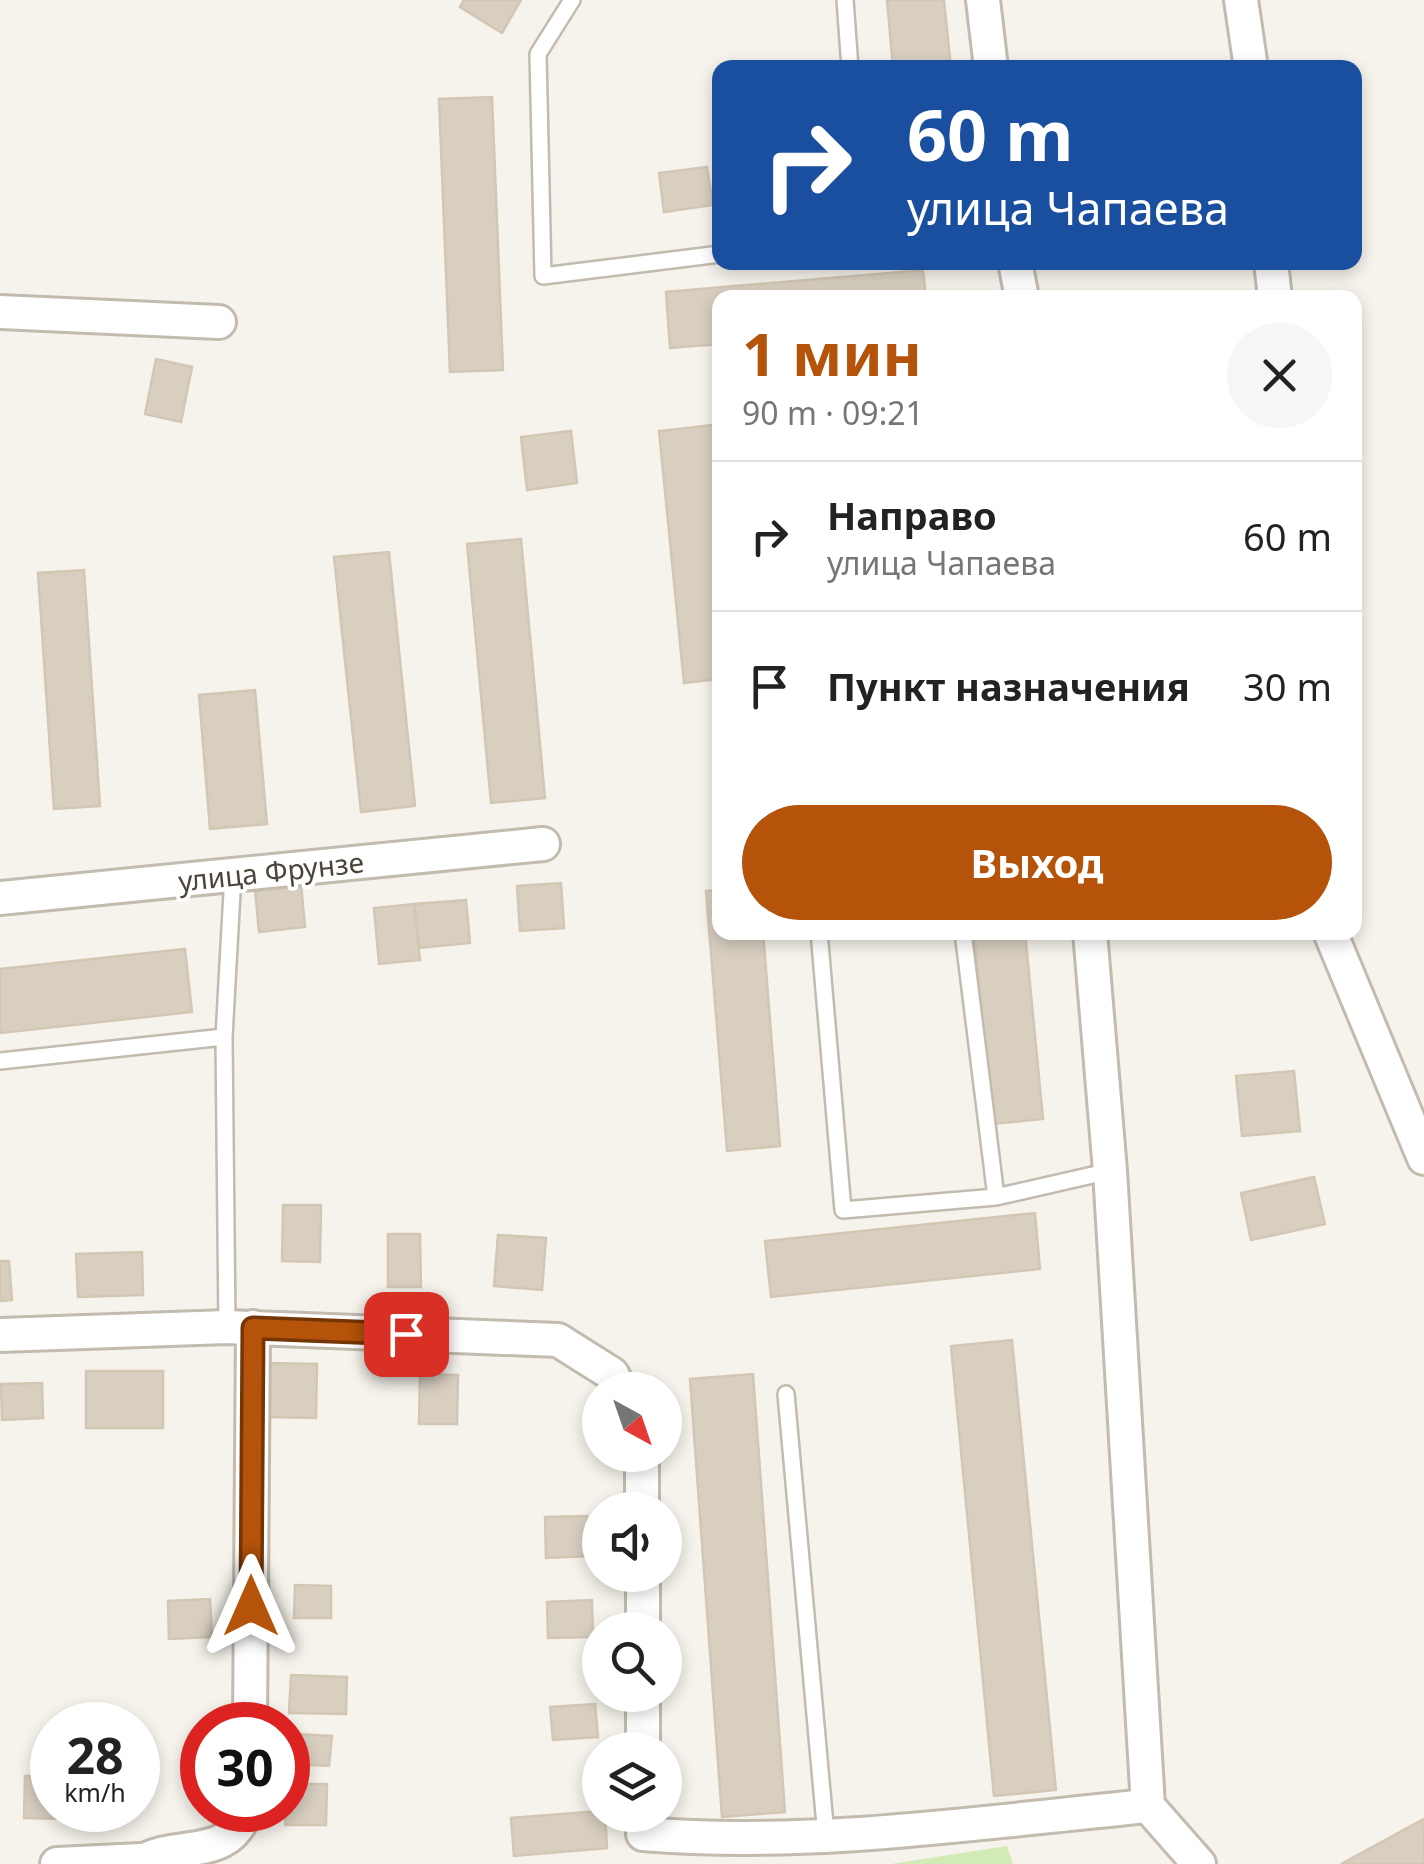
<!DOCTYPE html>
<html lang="ru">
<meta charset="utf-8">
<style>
:root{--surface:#fff;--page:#f6f6f6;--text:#222;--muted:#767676;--line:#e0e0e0;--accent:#b45309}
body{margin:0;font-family:"Noto Sans",sans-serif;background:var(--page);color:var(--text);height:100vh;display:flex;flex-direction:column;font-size:38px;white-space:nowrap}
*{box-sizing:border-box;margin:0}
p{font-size:32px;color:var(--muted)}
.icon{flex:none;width:55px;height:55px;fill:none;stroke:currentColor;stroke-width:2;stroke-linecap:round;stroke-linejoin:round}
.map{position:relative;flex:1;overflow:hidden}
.drawer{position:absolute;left:712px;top:290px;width:650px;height:650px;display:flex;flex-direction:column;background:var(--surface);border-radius:20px;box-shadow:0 5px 15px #0003}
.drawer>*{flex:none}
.hud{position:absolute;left:712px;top:60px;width:650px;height:210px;border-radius:20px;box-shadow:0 5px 15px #0003;background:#1a4fa0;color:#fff;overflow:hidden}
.needle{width:65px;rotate:140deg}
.controls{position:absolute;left:582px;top:1372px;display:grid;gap:20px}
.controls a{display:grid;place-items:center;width:100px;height:100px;border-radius:50%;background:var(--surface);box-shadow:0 5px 15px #0003;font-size:50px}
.speed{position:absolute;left:30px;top:1702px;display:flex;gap:20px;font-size:50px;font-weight:700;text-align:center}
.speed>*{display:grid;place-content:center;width:130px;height:130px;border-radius:50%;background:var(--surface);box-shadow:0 5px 15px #0003;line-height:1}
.speed small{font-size:25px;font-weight:400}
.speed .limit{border:15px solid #d22;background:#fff;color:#111}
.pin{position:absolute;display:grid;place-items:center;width:85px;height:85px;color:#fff;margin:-42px;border-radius:20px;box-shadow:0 5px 15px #0006}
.me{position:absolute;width:110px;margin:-55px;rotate:0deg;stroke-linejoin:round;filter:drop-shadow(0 0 8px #0008)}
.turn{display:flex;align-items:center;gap:35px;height:210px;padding:0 30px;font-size:45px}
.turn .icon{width:130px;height:130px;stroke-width:2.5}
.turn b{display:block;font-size:70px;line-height:85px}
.round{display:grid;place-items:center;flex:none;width:105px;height:105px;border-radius:52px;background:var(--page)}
.headline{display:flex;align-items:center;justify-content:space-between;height:170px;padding:0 30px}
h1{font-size:60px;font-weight:700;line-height:75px;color:var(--accent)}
.cta{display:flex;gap:20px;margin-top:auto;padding:20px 30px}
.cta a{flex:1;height:115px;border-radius:60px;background:var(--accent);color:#fff;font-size:40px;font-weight:700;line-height:115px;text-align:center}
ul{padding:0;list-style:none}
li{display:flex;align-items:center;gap:30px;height:150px;padding:0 30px;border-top:2px solid var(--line)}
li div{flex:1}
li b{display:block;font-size:38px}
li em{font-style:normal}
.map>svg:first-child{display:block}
.green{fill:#d2eab5}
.building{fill:#d8cfc1;stroke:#d3c7b4;stroke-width:2.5}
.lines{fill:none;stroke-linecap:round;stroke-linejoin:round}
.service-casing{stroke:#c2bbae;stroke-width:20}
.minor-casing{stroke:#c2bbae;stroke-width:38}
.service{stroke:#fff;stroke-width:15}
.minor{stroke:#fff;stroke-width:32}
.route-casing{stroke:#753606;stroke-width:25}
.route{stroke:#b45309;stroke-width:18}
.labels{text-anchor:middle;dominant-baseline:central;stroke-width:8;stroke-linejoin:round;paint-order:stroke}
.street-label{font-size:28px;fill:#4b4439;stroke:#fff}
</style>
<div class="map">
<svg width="1424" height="1864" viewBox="0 0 1424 1864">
<rect width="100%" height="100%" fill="#f6f3ec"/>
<path class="green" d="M1007 1846 1013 1864H891Z"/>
<path class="building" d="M464 0H521L502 33 460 7Z
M887 0H944L951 68H893Z
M492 97 503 370 450 372 439 99Z
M707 167 713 205 664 212 659 173Z
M923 270 926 298H720V344L670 348 666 292Z
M156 359 192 367 181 422 145 414Z
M714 425 720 490V679L684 683 659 431Z
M571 431 577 483 527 490 521 437Z
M521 539 545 798 491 803 467 544Z
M389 552 415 806 361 812 334 557Z
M84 570 100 806 54 809 38 573Z
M255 690 267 824 210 829 199 695Z
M561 883 564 928 520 931 517 886Z
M301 884 305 927 259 932 255 889Z
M720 890V932H763L780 1146 727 1151 706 891Z
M466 900 470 943 419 948 414 904Z
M414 904 420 960 379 964 374 908Z
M974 932H1025L1043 1119 993 1124Z
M185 949 192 1012 0 1033V969Z
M1294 1071 1300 1131 1242 1136 1236 1076Z
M1314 1177 1325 1224 1251 1240 1241 1193Z
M283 1205H321L320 1262 282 1261Z
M1035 1213 1040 1269 771 1297 765 1241Z
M388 1234H420L421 1287H388Z
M498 1235 546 1238 542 1290 494 1286Z
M142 1252 143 1295 78 1297 76 1254Z
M0 1261H9L12 1300 0 1301Z
M1012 1340 1056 1790 994 1796 951 1346Z
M267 1363 317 1364 316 1418 267 1417Z
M86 1371H163V1428H86Z
M420 1374 458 1375 457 1424H419Z
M753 1374 785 1812 722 1817 690 1379Z
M42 1383 43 1418 2 1420 1 1384Z
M587 1516 589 1556 546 1558 545 1517Z
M295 1585 331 1586V1618H294Z
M210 1599 212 1637 169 1639 168 1601Z
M592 1600 593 1637 548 1638 547 1602Z
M291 1675 347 1677 346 1714 289 1713Z
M595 1704 598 1737 553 1740 550 1707Z
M297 1734 332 1736 329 1766 295 1764Z
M25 1776H52V1810H73V1819L24 1818Z
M288 1784H327L326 1825H285Z
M600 1811 605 1815 607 1848 514 1856 511 1818Z
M1424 1819V1864H1341Z"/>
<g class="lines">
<g class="service-casing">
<path id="service" d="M572 0 538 54 543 276 720 254
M845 0 850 68
M819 932 843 1210 996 1197 1110 1171
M963 932 996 1197
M0 1061 224 1037
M227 1327 224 1037 233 874
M786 1394 826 1836"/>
</g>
<g class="minor-casing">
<path id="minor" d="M983 0 991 68
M1241 0 1251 68
M1015 262 1022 298
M1271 262 1275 298
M0 312 219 322
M0 898 543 844
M1330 932 1424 1158
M0 1335 227 1327 558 1340 612 1374 620 1390
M642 1455V1510
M643 1575V1630
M643 1695V1750
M250 1725 253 1327
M1148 1806 1199 1864
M643 1834C812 1848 980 1822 1148 1806L1110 1171 1090 932
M57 1864 141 1860
M138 1864C178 1838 228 1864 246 1810"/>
</g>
<use href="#service" class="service"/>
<use href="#minor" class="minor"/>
</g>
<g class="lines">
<g class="route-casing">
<path id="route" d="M251 1606 253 1328 406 1334"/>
</g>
<use href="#route" class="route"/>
</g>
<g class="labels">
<g class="street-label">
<text transform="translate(271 871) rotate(-6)">улица Фрунзе</text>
</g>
</g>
</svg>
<div class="controls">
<a><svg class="needle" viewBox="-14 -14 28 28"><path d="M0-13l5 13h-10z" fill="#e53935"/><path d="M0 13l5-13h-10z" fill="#767676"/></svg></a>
<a><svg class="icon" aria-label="sound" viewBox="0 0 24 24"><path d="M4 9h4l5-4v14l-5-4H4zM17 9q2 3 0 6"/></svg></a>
<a><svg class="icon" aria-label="search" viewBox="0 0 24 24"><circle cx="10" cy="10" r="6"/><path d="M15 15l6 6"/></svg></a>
<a><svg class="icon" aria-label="layers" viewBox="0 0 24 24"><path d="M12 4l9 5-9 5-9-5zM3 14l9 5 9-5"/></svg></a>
</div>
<div class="speed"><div>28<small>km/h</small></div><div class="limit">30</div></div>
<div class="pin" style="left:406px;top:1334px;background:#d93025"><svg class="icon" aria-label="arrive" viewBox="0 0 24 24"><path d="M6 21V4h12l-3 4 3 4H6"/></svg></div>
<svg class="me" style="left:251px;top:1606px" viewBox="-20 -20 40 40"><path d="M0-17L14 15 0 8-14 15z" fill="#b45309" stroke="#fff" stroke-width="4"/></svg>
<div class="hud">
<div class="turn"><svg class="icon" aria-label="right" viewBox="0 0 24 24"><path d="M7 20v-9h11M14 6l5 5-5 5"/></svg><div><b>60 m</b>улица Чапаева</div></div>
</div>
<section class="drawer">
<div class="headline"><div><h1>1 мин</h1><p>90 m · 09:21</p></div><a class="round"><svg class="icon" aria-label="close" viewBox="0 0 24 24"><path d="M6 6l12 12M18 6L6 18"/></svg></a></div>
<ul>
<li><svg class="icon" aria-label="right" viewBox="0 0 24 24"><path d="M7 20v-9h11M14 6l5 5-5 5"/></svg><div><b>Направо</b><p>улица Чапаева</p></div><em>60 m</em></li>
<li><svg class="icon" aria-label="arrive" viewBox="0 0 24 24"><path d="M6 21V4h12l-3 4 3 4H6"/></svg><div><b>Пункт назначения</b></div><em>30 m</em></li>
</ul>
<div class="cta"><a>Выход</a></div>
</section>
</div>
